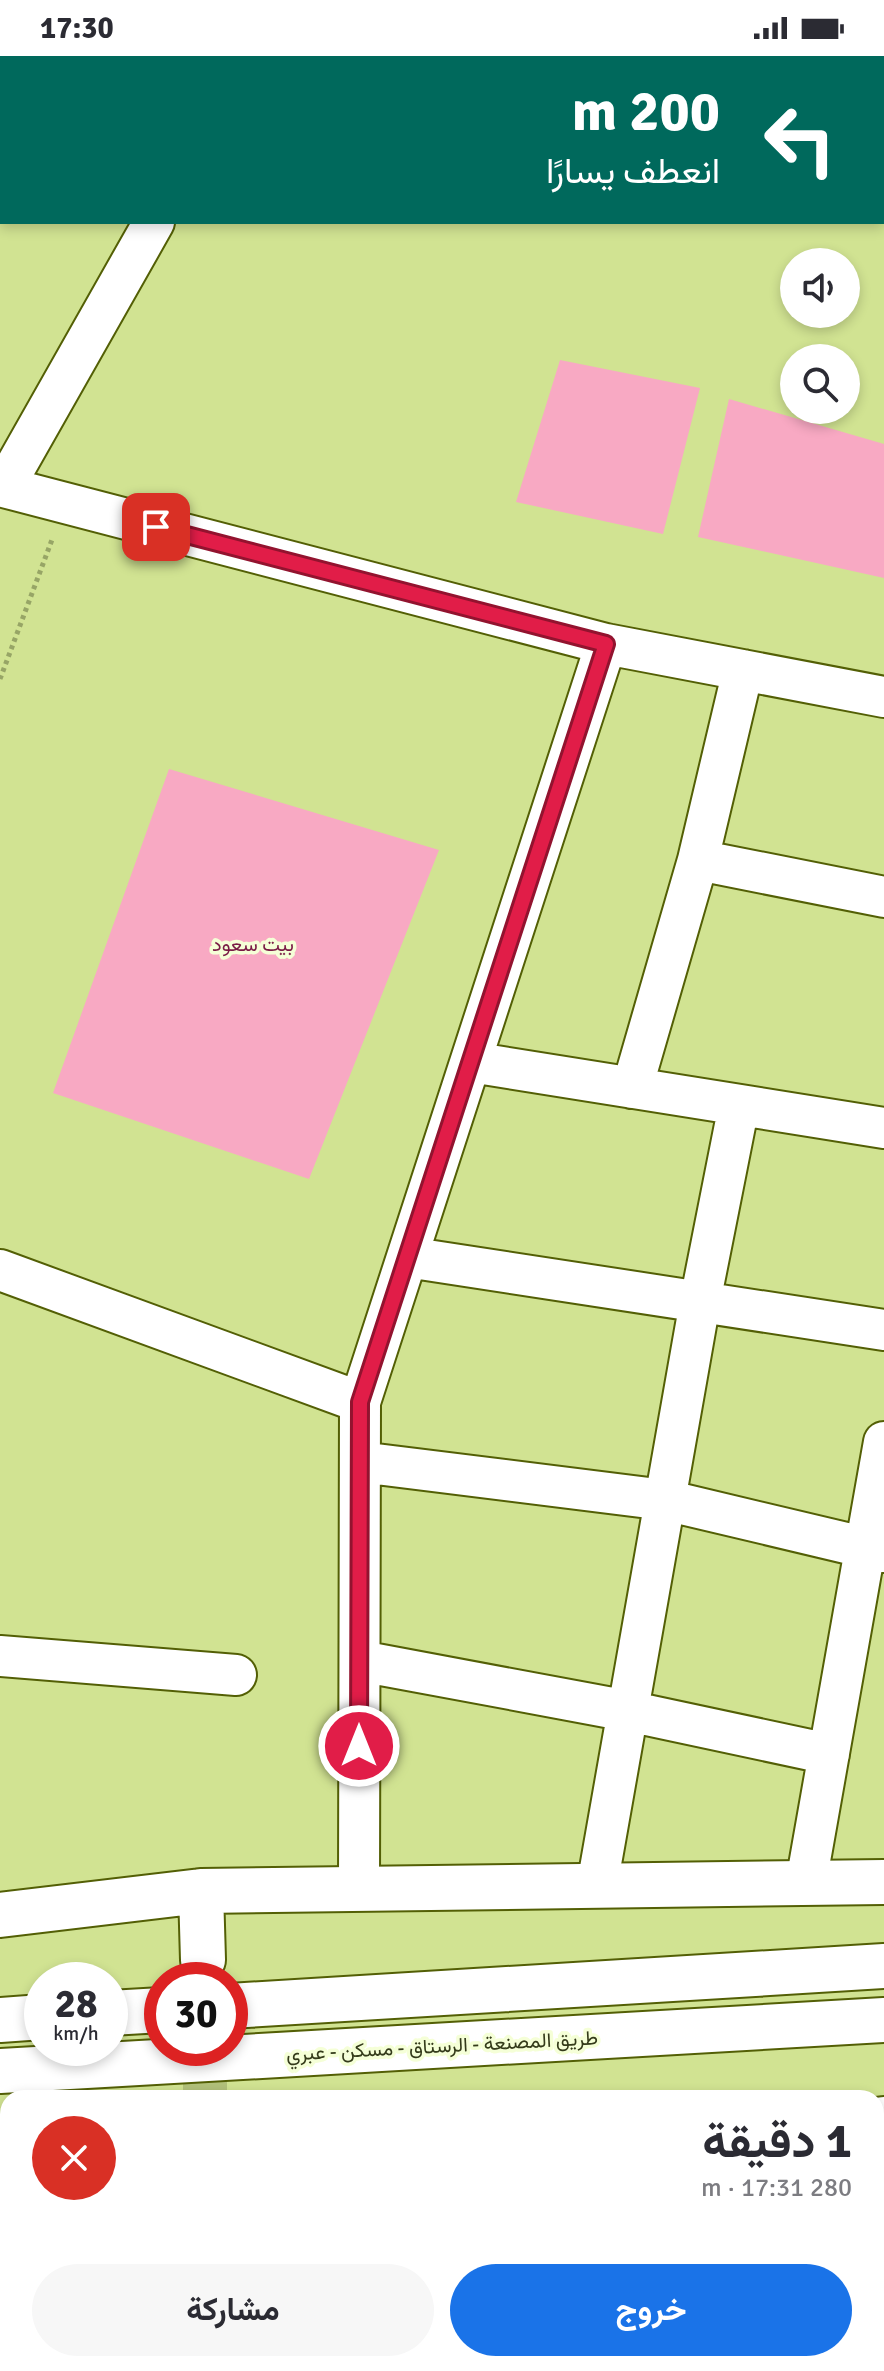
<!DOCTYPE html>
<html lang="ar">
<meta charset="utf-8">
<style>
:root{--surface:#fff;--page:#f7f7f7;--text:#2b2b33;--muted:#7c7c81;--accent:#1a73e8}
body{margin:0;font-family:Signika,Vazirmatn,sans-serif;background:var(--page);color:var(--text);direction:rtl;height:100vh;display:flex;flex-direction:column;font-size:30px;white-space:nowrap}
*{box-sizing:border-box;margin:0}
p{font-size:26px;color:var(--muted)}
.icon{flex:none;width:44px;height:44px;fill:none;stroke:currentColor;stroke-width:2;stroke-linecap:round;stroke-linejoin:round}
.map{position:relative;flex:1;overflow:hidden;direction:ltr}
.sheet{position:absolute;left:0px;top:2034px;width:884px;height:282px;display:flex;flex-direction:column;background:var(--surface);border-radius:24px 24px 0 0;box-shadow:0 4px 12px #0003;direction:rtl}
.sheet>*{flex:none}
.top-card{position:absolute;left:0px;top:0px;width:884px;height:168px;box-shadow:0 4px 12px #0003;direction:rtl;background:#00695c;color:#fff;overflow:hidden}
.controls{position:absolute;left:780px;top:192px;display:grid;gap:16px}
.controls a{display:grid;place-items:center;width:80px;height:80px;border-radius:50%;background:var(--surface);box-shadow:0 4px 12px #0003;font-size:40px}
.speed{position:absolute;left:24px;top:1906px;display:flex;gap:16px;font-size:40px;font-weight:700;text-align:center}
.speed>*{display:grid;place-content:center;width:104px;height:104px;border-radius:50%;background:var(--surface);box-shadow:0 4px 12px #0003;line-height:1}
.speed small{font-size:20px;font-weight:400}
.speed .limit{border:12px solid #d22;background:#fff;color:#111}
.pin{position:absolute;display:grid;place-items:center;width:68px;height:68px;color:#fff;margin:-34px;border-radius:16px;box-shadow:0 4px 12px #0006}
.me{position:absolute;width:88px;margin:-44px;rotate:0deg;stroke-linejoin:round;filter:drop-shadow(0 0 6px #0008)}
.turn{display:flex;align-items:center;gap:28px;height:168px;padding:0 32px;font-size:36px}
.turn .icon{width:104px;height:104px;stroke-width:2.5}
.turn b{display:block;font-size:56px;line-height:68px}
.round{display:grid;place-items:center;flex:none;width:84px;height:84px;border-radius:42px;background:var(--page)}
.overview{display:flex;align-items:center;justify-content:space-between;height:136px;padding:0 32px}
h1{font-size:48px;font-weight:700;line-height:60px}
.button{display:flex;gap:16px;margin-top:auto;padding:16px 32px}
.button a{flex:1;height:92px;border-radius:48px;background:var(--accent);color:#fff;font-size:32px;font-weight:700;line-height:92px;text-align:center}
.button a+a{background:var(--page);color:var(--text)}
.status{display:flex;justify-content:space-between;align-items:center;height:56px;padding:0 40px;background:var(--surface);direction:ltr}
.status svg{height:22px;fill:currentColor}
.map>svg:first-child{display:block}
.green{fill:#f8a9c3}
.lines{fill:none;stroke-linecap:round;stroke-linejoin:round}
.tertiary-tunnel{stroke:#b2c17a;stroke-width:44;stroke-dasharray:44 22;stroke-linecap:butt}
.minor-casing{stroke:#535f05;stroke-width:44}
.tertiary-casing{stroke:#535f05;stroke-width:48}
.trunk-casing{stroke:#535f05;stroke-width:48}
.path{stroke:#97a566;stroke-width:5;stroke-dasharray:4 4;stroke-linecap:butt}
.minor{stroke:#fff;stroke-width:40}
.tertiary{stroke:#fff;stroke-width:44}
.trunk{stroke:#fff;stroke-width:44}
.route-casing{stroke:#92132f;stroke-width:20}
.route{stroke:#e11d48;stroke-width:14}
.labels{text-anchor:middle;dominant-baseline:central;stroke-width:7;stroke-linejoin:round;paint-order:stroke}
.park-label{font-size:20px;fill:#791b45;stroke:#f5ffd7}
.street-label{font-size:20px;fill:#343b1a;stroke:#f5ffd7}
</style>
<div class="status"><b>17:30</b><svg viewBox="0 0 49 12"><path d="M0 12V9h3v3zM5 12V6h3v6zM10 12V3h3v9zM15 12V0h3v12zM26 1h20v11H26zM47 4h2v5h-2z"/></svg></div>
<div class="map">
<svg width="884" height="2315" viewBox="0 0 884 2315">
<rect width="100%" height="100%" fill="#d1e392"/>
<path class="green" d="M560 304 700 332 663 478 516 446Z
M729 343 884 388V522L698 481Z
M169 713 439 794 309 1123 53 1037Z"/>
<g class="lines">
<path class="tertiary-tunnel" d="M205 1992V2042"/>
<g class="minor-casing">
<path id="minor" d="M247 2 248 0
M0 430 606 588 884 641
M4 431 154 166
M698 804 884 841
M471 1006 884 1072
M632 1032 698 804 743 614
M407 1201 884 1274
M0 1214 360 1346
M360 1406 665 1444 884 1496
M0 1600 236 1619
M360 1605 628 1655 829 1698
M806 1827 884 1386
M597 1830 700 1246 739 1049
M359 1833 360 1346 606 588
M876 2193 884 2205
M204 2308 205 2315"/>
</g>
<g class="tertiary-casing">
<path id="tertiary" d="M201 1835 203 1904
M0 1859 201 1835 884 1826
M876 2064 884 2063
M0 2155H8"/>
</g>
<g class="trunk-casing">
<path id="trunk" d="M230 1950 884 1910
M110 1957 162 1954
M0 1964 42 1961
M0 2015 884 1964"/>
</g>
<path class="path" d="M0 623 53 481"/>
<use href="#minor" class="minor"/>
<use href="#tertiary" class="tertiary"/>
<use href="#trunk" class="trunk"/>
</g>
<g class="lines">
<g class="route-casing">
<path id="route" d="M156 471 606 588 360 1346 359 1690"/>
</g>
<use href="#route" class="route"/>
</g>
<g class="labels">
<g class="park-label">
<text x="253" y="888">بيت سعود</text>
</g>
<g class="street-label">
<text transform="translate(442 1990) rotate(-3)">طريق المصنعة - الرستاق - مسكن - عبري</text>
</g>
</g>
</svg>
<div class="controls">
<a><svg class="icon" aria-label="sound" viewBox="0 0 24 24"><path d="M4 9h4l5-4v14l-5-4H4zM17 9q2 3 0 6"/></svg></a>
<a><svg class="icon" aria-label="search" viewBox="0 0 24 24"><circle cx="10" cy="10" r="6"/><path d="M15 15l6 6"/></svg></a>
</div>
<div class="speed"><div>28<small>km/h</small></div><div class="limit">30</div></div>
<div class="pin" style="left:156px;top:471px;background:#d93025"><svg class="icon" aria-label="arrive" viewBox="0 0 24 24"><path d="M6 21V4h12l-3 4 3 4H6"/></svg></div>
<svg class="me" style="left:359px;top:1690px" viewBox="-20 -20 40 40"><circle r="17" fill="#e11d48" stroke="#fff" stroke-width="3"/><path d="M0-11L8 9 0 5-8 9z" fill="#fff"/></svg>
<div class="top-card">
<div class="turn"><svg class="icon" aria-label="left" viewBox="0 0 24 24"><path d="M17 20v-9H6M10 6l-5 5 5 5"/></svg><div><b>200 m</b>انعطف يسارًا</div></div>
</div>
<section class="sheet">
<div class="overview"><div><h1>1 دقيقة</h1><p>280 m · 17:31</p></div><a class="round" style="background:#d93025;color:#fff"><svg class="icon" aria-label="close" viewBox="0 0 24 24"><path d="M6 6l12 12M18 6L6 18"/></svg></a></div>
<div class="button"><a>خروج</a><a>مشاركة</a></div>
</section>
</div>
